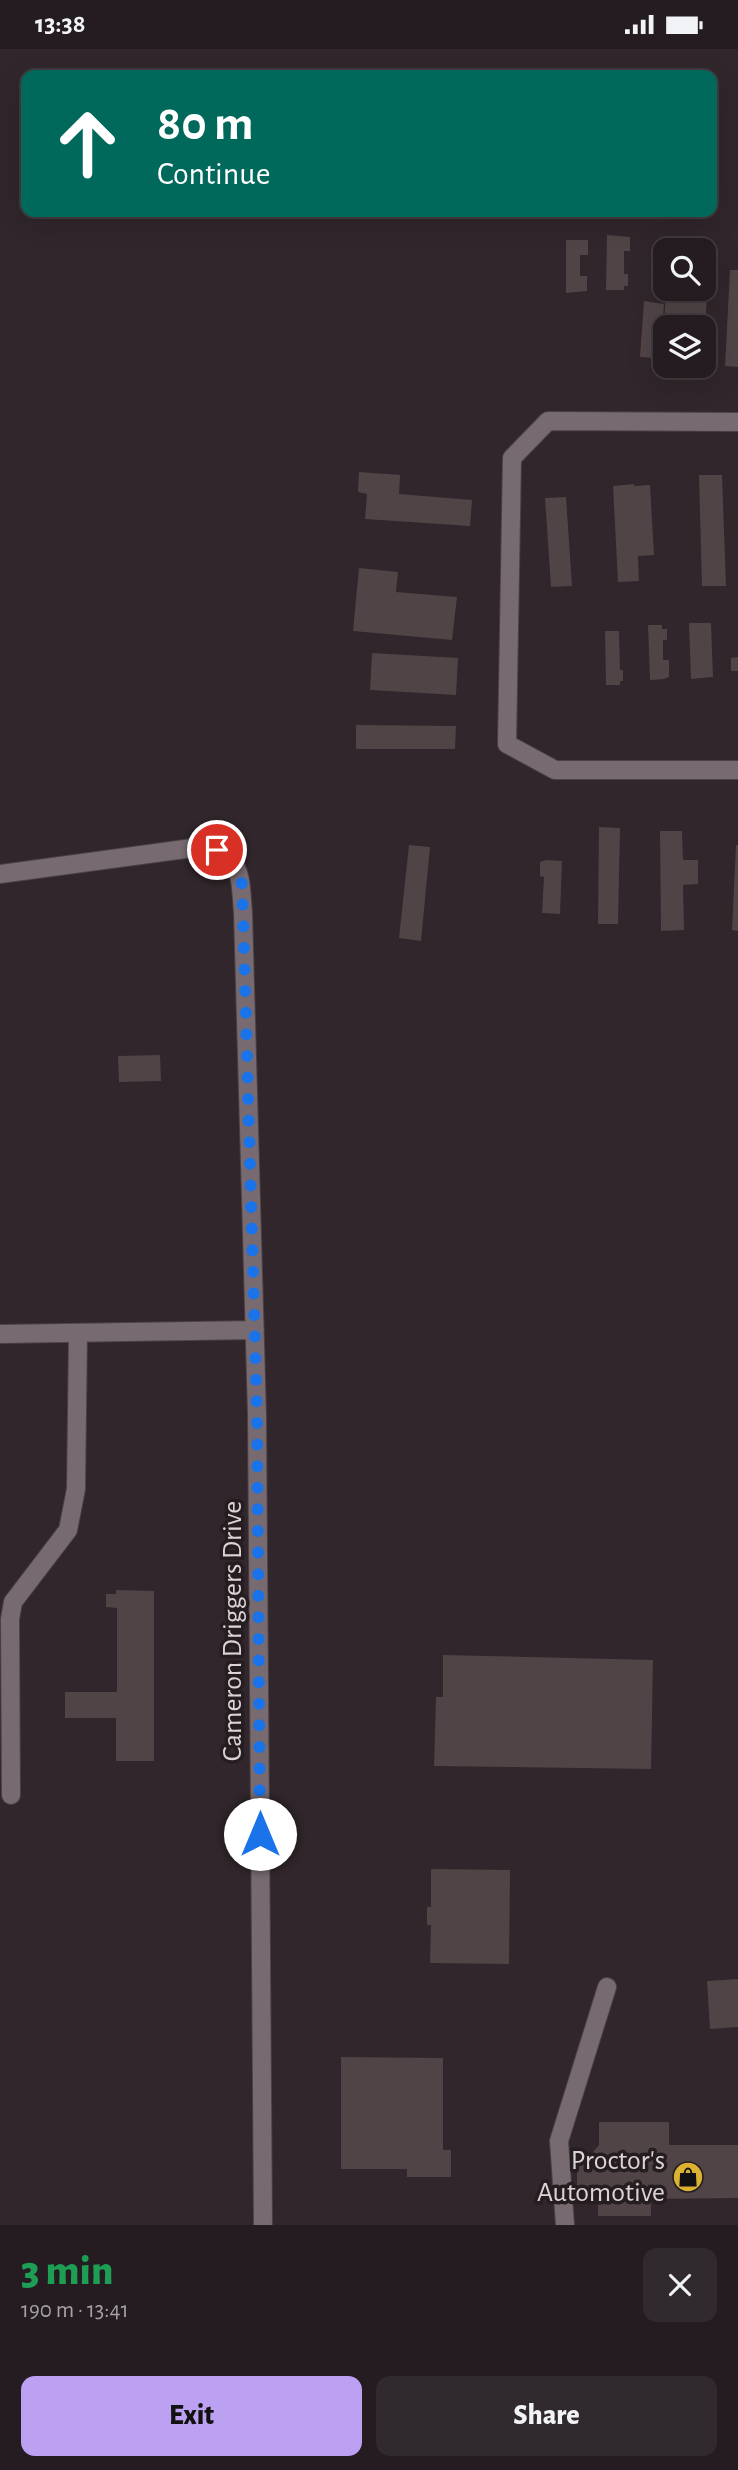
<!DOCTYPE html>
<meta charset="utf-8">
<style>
:root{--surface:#241c20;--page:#30292d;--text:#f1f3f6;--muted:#a3a1a5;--line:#413a3e;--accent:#bca0f2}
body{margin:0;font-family:"Alegreya Sans",sans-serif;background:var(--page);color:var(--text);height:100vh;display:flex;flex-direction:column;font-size:26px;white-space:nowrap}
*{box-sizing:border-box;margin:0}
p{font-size:23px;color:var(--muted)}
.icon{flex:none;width:38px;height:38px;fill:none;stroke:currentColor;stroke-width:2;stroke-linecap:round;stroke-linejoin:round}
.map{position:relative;height:2176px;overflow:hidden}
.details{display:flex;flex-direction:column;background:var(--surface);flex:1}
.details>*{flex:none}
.hud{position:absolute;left:21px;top:21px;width:696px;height:147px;border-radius:14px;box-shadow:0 7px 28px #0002,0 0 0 2px var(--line);background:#00695c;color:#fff;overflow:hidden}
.controls{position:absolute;left:653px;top:189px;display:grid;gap:14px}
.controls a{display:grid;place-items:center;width:63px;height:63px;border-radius:14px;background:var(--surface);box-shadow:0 7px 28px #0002,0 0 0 2px var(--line);font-size:35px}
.pin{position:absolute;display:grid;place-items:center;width:60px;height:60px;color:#fff;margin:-30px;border:4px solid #fff;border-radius:50%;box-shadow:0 2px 7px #0007}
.me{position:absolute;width:77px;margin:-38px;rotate:0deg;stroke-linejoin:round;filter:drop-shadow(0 0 5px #0008)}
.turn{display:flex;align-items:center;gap:24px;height:147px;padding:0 21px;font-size:32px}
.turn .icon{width:91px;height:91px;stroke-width:2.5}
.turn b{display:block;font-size:49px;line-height:60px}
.round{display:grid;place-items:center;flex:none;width:74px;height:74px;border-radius:14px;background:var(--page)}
.overview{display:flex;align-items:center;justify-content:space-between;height:119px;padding:0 21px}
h1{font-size:42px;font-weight:800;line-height:52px;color:#1e9e55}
.action{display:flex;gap:14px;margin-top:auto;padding:14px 21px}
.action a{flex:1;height:80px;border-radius:14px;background:var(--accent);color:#111;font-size:28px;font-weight:800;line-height:80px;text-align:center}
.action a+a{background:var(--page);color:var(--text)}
.status{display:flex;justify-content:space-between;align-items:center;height:49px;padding:0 35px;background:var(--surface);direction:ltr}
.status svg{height:19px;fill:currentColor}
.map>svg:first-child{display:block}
.building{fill:#504446}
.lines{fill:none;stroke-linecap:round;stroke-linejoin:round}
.service-casing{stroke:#4b4246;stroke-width:20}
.minor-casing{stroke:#4b4246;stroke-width:20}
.service{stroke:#776b71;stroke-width:18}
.minor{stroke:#776b71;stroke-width:18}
.route{stroke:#1a73e8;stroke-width:12;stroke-dasharray:0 21.6}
.labels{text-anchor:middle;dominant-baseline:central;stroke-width:7;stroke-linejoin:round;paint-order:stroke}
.street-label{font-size:28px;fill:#dbd4d7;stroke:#261d21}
.poi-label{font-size:28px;fill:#dbd4d7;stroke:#261d21;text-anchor:end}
</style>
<div class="status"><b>13:38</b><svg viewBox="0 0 49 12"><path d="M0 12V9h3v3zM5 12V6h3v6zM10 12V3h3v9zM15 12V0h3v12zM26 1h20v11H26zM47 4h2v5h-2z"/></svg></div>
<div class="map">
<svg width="738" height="2176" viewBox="0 0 738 2176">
<rect width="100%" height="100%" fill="#30262b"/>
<path class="building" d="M607 186 630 188V202H624V225H628V237H624V241H606Z
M566 191H588V206H580V227H587V242L566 244Z
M730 221H738V318L725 317Z
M704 233H708L705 278H664L666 240H704Z
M644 252 664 255 663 269 657 268 656 281 662 282 660 307 654 306V309L640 308Z
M359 423 400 426 399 445 472 451 470 477 365 470 367 445 358 443Z
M699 426H722L726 537H702Z
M634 435V437L650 436 654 506 638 507 639 532 618 533 613 437Z
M566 448 572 537 551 538 545 449Z
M359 519 398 523 396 543 457 548 452 591 353 582Z
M689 574H711L713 628 691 630Z
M648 576H662V580H667V591H663V611H669V628L664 630 650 631Z
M605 582H619L620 621H623V632H620V636H606Z
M372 604 458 609 456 646 370 641Z
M738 608V622H731V609Z
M356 676 456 677 455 700H356Z
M599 778 620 779 618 875H598Z
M660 782H682L683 811H698V835L683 836 684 881 661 882Z
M409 796 430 798 421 892 399 889Z
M736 796H738V882L732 881Z
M546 811 562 812 560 865 542 864 544 828 540 827V813Z
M160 1006 161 1032 119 1033 118 1007Z
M116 1541 154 1542V1712H116V1669H65V1643H117V1559L106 1558V1545H116Z
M443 1606 653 1611 651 1720 434 1717 436 1648H443Z
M431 1820 510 1821 509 1915 430 1914 431 1876H427V1858H431Z
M738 1930V1978L710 1980 707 1932Z
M341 2008 443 2009V2101H451V2128H407V2120H341Z
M599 2073H669V2096H738V2149L651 2150V2167H598V2147H577V2108H589L599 2096Z"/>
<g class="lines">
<g class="service-casing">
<path id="service" d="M738 373 548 372 512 409 507 695 555 721H738
M0 825 200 798C243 805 240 827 243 864L257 1366
M0 1285 255 1281
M11 1746 10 1570 13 1553 68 1481 76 1440 78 1284
M565 2176 559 2092 607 1938"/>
</g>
<g class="minor-casing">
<path id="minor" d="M257 1366 263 2176"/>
</g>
<use href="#service" class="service"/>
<use href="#minor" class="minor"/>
</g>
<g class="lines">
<path class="route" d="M217 801C247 819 241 832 243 864L257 1366 260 1785"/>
</g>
<defs>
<g id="shop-disc" transform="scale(1.575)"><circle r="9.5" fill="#dcb233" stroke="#261d21"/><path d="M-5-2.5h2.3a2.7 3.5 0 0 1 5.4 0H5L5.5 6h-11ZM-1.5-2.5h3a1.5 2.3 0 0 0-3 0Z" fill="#111"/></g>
</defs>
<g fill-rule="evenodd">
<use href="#shop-disc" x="688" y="2128"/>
</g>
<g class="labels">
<g class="street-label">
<text transform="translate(233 1582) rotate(-90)">Cameron Driggers Drive</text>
</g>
<g class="poi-label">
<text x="665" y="2112">Proctor's<tspan x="665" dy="32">Automotive</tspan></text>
</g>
</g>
</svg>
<div class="controls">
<a><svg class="icon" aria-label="search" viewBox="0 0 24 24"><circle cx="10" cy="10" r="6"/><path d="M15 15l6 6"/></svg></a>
<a><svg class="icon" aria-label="layers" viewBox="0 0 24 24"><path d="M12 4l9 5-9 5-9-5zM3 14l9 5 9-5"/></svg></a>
</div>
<div class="pin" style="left:217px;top:801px;background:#d93025"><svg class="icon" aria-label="arrive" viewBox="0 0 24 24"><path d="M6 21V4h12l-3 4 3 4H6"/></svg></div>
<svg class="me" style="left:260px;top:1785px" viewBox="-20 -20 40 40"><circle r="19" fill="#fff"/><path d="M0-13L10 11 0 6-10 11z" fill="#1a73e8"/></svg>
<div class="hud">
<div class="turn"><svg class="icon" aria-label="ahead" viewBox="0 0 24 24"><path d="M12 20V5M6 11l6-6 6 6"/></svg><div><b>80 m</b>Continue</div></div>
</div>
</div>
<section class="details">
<div class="overview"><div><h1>3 min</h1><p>190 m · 13:41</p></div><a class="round"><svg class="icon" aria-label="close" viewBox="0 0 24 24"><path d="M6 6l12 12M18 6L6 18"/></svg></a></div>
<div class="action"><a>Exit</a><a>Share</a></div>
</section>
